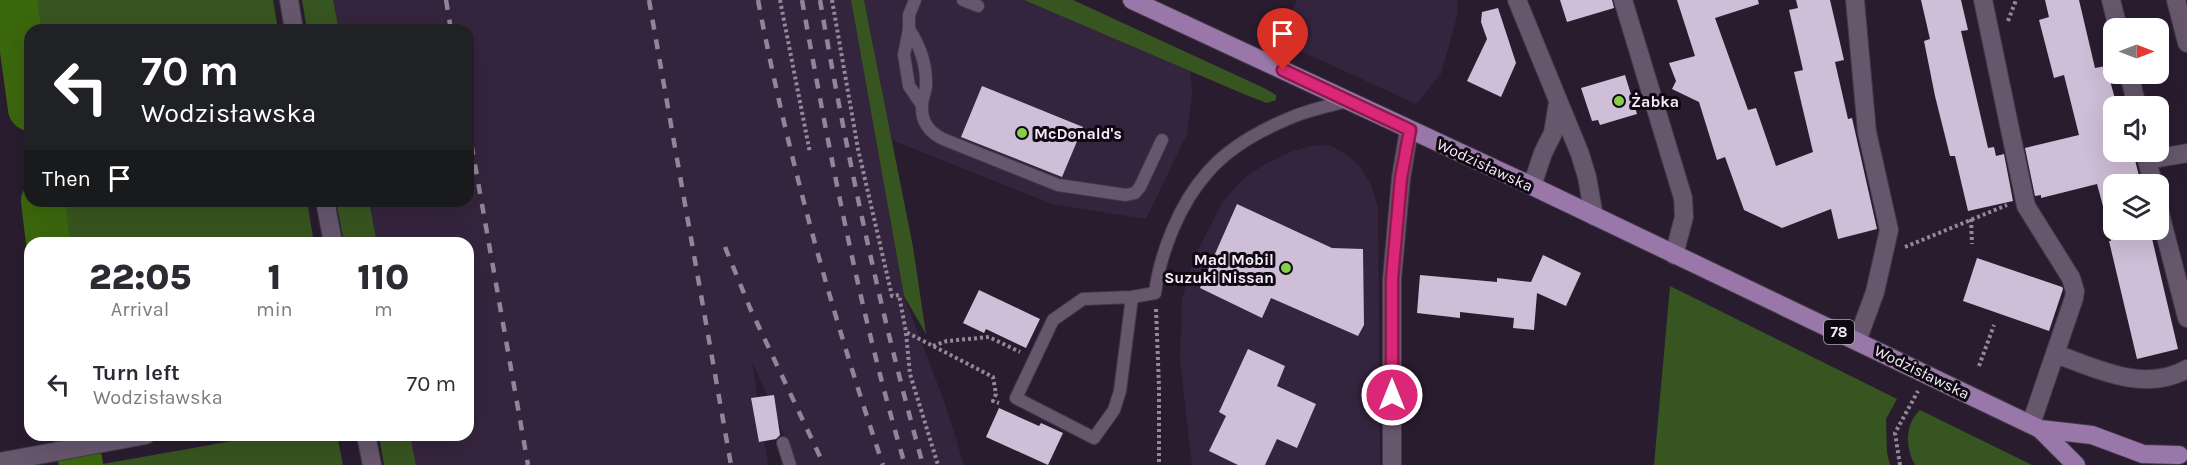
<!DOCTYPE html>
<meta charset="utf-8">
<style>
:root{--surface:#fff;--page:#f7f7f7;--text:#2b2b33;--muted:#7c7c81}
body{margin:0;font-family:Karla,sans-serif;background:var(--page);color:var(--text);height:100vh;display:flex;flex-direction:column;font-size:22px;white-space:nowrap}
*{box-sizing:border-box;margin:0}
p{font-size:20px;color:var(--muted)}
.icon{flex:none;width:33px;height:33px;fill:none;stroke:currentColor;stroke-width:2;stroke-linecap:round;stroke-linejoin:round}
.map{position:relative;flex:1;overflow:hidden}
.panel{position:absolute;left:24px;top:237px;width:450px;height:204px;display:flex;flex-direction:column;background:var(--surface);border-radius:18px;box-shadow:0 6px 24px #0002}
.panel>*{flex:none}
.hud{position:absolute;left:24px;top:24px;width:450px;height:183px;border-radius:18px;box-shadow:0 6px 24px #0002;background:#202124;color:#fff;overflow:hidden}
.needle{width:39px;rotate:90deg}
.controls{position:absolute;left:2103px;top:18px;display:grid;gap:12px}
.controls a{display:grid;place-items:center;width:66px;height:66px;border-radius:12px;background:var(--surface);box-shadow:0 6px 24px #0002;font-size:30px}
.pin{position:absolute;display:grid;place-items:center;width:51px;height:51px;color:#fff;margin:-62px -26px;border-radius:50% 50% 50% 0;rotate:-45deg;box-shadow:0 0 6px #0007}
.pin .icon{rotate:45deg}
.me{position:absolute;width:66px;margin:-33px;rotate:0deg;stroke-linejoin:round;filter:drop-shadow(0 0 4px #0008)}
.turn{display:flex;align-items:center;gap:21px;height:126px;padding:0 18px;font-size:27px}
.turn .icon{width:78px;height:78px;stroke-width:2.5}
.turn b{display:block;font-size:42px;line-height:51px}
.then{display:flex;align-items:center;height:57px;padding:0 18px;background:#0003;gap:12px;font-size:22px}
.eta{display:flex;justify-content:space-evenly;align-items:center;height:102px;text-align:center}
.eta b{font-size:36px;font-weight:800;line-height:42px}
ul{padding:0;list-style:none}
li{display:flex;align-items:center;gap:18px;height:90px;padding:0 18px}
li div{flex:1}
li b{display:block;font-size:22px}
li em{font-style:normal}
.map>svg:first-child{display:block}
.built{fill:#35243d}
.green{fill:#375520}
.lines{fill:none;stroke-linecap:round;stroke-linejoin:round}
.stream{stroke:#728f54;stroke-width:8}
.river{stroke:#3b670d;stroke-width:44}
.building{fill:#cebed7}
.service-casing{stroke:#433949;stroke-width:14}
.minor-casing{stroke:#433949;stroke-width:20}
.tertiary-casing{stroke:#433949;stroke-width:20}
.primary-casing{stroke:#433949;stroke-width:20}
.path{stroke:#938998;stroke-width:4;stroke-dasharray:3 3;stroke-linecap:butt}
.service{stroke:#66576d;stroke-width:12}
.minor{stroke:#66576d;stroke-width:18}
.tertiary{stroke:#66576d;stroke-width:18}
.primary{stroke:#9978a9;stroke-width:18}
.rail{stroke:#918696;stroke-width:4.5;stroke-dasharray:10 10;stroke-linecap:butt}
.route-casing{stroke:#8e194d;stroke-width:15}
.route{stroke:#db2777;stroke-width:10}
.poi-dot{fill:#86cf4b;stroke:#0f0911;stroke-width:2}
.labels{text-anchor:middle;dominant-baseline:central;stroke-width:6;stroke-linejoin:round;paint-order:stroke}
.shield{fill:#0f0911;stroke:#afa8b3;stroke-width:1.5}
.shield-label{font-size:15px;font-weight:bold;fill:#f4ecf9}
.poi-label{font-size:16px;font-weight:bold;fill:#f4ecf9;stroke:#0f0911;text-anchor:start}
.street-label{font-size:16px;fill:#f4ecf9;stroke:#0f0911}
</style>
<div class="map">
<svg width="2187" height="465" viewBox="0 0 2187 465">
<rect width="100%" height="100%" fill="#291c2f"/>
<path class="built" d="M333 0H851L904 296 944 401 964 465H797L752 361 768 465H416L410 435H468V243H377L369 201H468V30H339Z
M864 0H1024L1190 71 1192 93 1187 134 1146 219 1052 204 892 140Z
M1297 0H1458L1457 16 1441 74 1416 104 1277 40Z
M1330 145 1347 155 1360 167 1371 184 1378 208 1380 465H1192L1180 360 1182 299 1195 255 1224 200 1244 178 1265 164 1293 151 1312 146Z"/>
<path class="green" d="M8 0H273L278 30H30V157Z
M302 0H333L339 30H307Z
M851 0H864L913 247 926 334 904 296Z
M1024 0H1073L1264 88 1276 95V100L1267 103 1246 95Z
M36 201H307L314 243H42Z
M336 201H369L377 243H344Z
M1670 286 1897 399 1886 419 1887 452 1890 465H1654Z
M1920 410 2032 465H1915C1905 447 1905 424 1920 410Z
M266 435H333L338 440 343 465H97Z
M379 435H410L416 465H384Z"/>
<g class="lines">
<path class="stream" d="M0 14H17"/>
<path class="river" d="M15 0 30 109
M43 201 48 243
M76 435 81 465"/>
</g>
<path class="building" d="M1560 0H1612L1614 8 1567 22Z
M1677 0H1758L1759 4 1715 18 1748 110 1756 108 1776 166 1813 152 1794 72 1803 70 1789 10 1798 8 1796 0H1830L1844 60 1835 62 1848 119 1852 118 1877 229 1838 239 1831 209 1782 228 1744 210 1725 157 1717 160 1699 102 1672 89 1676 81 1669 63 1695 56Z
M1921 0H1961L1968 30 1961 31 1988 148 1994 147 1996 156 2004 154 2013 201 1968 211 1955 156H1950L1935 96 1924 41 1930 39Z
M2045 0H2079L2095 68 2106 66 2117 106H2114V152H2133L2141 184H2114V220L2107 221 2097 184 2041 198V195L2035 196 2025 148 2079 135 2064 75 2054 78 2039 20 2049 17Z
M1498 8 1516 63 1501 97 1467 81 1487 39 1481 22 1482 12Z
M1625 75 1637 114 1600 125 1598 120 1592 121 1581 88Z
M982 86 1083 127 1062 177 961 137Z
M1237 204 1332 248 1363 249 1364 325 1358 336 1271 298 1262 318 1200 288Z
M2108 230H2150L2178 349 2137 359 2109 241H2111Z
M1543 255 1581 273 1566 306 1537 293 1534 330 1513 328 1514 318 1460 312V318L1417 313 1420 275 1497 282V278L1531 282Z
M1977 258 2062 287 2063 289 2049 331 1963 301Z
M979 290 1040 319 1026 348 986 329 984 333 963 323Z
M1248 349 1285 366 1277 386 1316 404 1297 448 1277 439 1265 465H1238L1209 451 1226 416 1219 412Z
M774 395 780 435 776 439 759 442 751 398Z
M999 408 1039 426 1041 423 1063 433 1048 465 986 437Z"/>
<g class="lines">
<g class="service-casing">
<path id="service" d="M915 0 909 15V29L904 55 909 86 922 105
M963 0 978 6
M909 29C920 46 926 62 926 82 927 90 922 98 922 105 921 122 929 132 943 139L1058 185 1126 195 1135 193 1140 187 1162 140
M1132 297 1120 391 1114 410 1094 438 1016 398 1053 320 1083 299 1132 297 1155 293C1160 253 1180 203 1207 173 1228 148 1261 130 1290 118 1308 110 1329 106 1347 101
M783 443 790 465"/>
</g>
<g class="minor-casing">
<path id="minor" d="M1517 0 1580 154 1587 177 1594 216
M1623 0 1683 198 1684 217 1674 255
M1855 0 1867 132 1889 230 1875 292 1857 341
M1983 0 2026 206 2071 278 2075 291 2074 298 2031 424
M2111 0 2118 28
M2129 74 2137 106
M2145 152 2153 184
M2147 160 2187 153
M1532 186 1543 153 1553 133 1558 103
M2158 206 2187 318
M2056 354C2098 369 2144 393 2187 369
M0 462 146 435
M1392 465V279L1401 178 1409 130"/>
</g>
<g class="tertiary-casing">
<path id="tertiary" d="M289 0 294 30
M2176 0 2187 43
M325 201 333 243
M366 435 372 465"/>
</g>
<g class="primary-casing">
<path id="primary" d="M1132 0 1532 186 2040 429 2092 435 2143 454 2179 455
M2040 429 2076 465"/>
</g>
<path class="path" d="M780 0 810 153
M832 0 858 149 892 296 899 295 906 332 993 377 996 394 993 401 999 403
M2008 21 2016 0
M1971 219 1972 244
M1905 247 2007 205
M1156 309 1159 387V465
M906 333 910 374 938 465
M933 346 947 341 989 337 1020 352
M1979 366 1994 325
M1900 465 1895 433 1918 391"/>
<use href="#service" class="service"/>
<use href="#minor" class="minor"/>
<use href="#tertiary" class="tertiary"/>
<use href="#primary" class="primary"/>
<path class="rail" d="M446 0 451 30
M649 0 731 465
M758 0C788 158 832 313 883 465
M802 0C830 156 860 313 905 465
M820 0C847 157 880 311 923 465
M468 125 528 465
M725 247 750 308 824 465"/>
</g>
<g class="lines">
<g class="route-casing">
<path id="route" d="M1283 70 1410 130 1401 178 1392 279V395"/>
</g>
<use href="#route" class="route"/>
</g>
<g class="poi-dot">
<circle cx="1619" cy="101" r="6"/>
<circle cx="1022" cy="133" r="6"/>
<circle cx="1286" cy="268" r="6"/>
</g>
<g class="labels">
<rect class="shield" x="1824" y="320" width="30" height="24" rx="4.5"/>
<g class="shield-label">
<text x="1839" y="332">78</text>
</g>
<g class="poi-label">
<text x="1631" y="101">Żabka</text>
<text x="1034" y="133">McDonald's</text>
<text x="1274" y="259" text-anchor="end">Mad Mobil<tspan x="1274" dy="18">Suzuki Nissan</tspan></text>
</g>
<g class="street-label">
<text transform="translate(1485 165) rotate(25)">Wodzisławska</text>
<text transform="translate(1922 372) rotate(26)">Wodzisławska</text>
</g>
</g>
</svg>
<div class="controls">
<a><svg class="needle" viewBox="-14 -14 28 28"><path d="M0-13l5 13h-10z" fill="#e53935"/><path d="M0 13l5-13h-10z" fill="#7c7c81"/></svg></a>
<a><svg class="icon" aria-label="sound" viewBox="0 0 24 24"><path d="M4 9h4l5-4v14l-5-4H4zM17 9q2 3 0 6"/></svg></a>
<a><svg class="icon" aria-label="layers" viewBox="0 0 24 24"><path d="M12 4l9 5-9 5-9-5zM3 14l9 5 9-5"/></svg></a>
</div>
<div class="pin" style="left:1283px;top:70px;background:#d93025"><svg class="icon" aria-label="arrive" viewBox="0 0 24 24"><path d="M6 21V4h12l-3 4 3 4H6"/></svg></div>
<svg class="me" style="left:1392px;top:395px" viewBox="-20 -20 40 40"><circle r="17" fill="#db2777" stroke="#fff" stroke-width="3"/><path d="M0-11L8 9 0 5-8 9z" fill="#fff"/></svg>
<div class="hud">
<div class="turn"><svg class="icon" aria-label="left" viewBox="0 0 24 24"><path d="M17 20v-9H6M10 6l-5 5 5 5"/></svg><div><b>70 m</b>Wodzisławska</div></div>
<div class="then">Then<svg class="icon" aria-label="arrive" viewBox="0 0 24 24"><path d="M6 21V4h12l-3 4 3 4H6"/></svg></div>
</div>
<section class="panel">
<div class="eta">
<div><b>22:05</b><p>Arrival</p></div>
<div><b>1</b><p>min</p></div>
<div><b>110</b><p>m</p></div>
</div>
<ul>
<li><svg class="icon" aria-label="left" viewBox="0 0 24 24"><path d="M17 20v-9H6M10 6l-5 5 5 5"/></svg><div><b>Turn left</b><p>Wodzisławska</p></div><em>70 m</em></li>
</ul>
</section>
</div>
